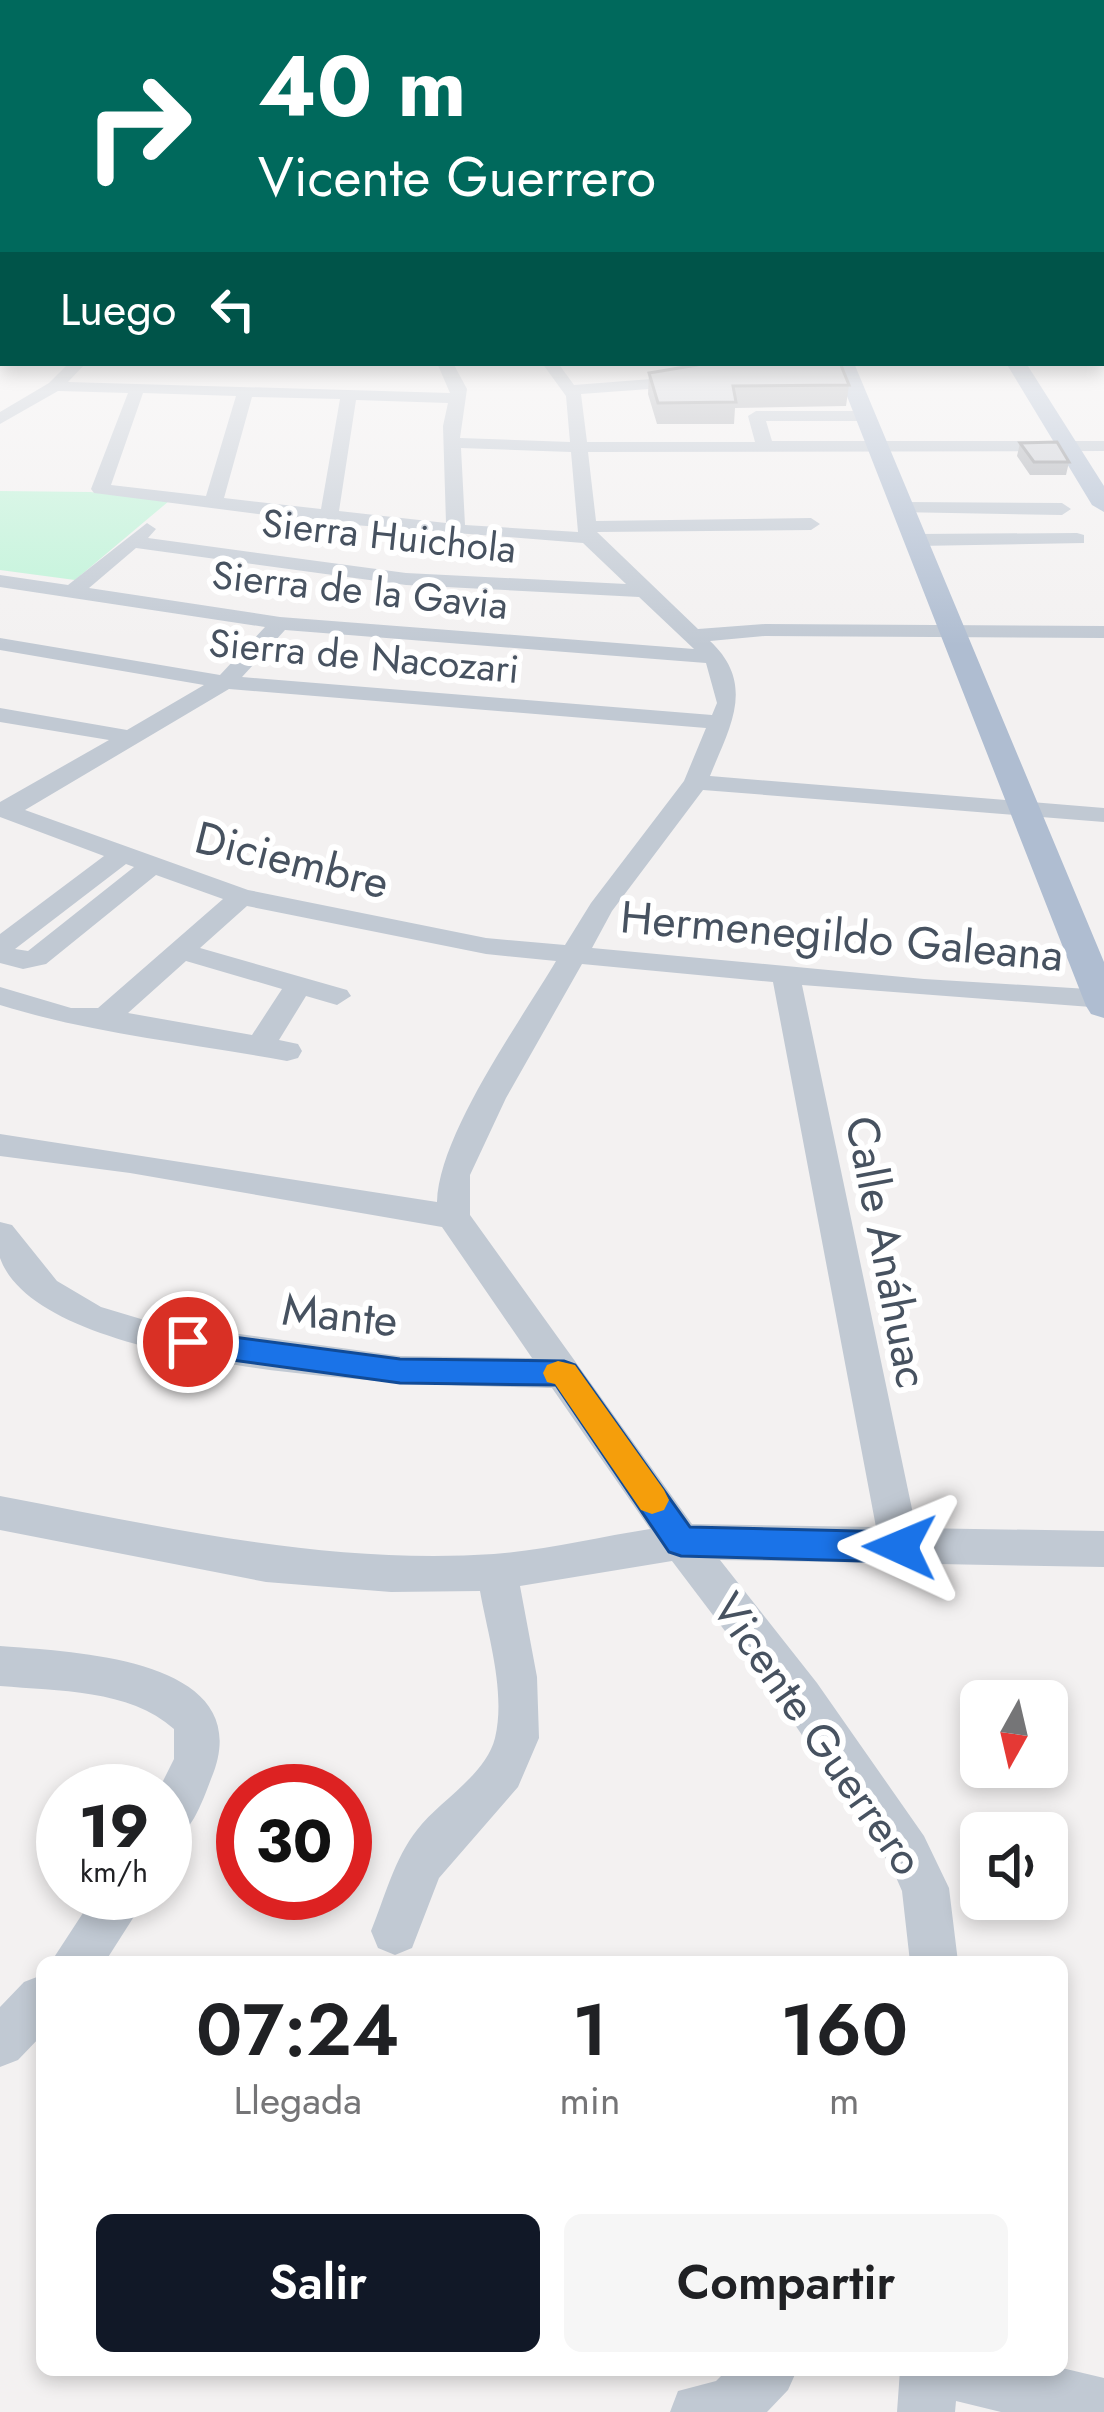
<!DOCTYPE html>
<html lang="es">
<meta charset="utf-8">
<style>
:root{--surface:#fff;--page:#f6f6f6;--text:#202124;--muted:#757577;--accent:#111827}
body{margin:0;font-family:Jost,sans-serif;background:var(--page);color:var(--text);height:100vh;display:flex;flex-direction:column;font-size:45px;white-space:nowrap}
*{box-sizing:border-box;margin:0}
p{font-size:39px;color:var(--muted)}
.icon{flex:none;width:66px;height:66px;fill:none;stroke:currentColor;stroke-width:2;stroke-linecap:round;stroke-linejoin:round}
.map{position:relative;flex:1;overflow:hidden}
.side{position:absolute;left:36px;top:1956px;width:1032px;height:420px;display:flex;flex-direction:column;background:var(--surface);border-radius:18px;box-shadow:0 6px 18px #0003}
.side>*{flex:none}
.guide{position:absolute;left:0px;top:0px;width:1104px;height:366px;box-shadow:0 6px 18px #0003;background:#00695c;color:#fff;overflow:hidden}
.needle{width:78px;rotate:188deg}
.fabs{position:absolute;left:960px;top:1680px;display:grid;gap:24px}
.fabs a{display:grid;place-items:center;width:108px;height:108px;border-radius:18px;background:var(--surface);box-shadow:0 6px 18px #0003;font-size:60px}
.speed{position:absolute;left:36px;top:1764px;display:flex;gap:24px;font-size:60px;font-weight:700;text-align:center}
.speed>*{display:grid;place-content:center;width:156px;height:156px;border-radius:50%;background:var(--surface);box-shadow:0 6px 18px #0003;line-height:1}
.speed small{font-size:30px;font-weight:400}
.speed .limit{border:18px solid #d22;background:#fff;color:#111}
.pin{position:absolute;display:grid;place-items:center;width:102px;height:102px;color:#fff;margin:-51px;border:6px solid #fff;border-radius:50%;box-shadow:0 3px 12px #0007}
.me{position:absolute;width:132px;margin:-66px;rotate:271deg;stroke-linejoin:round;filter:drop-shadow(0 0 9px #0008)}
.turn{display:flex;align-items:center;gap:42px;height:252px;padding:0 60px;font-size:54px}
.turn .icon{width:156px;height:156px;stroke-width:2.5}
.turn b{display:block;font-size:84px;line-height:102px}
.then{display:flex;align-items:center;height:114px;padding:0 60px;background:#0003;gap:24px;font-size:45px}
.eta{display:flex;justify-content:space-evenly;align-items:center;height:204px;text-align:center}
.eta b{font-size:72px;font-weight:600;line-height:84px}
.action{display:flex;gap:24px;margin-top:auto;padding:24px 60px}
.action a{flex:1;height:138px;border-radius:18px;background:var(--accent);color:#fff;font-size:48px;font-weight:600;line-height:138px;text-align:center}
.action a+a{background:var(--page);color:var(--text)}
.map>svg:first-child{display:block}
.green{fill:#bdf3d7}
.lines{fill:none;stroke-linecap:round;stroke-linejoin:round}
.minor{fill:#c1c9d3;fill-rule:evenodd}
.major{fill:#afbdd1;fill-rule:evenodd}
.wall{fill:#afb2b8}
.building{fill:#cccfd6;stroke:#8f9196;stroke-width:3}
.route{fill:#1a73e8;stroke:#114b97;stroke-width:3}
.slow{fill:#f59e0b}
.labels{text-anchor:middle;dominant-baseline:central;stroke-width:12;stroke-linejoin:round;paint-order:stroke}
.far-street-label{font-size:39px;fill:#475260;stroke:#fff}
.street-label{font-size:45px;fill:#475260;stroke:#fff}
</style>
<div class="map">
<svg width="1104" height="2412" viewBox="0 0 1104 2412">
<rect width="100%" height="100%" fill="#f3f1f1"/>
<path class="green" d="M0 491 90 492 169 501 75 580 0 570Z"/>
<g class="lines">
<path class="minor" d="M3 339V349L0 350V340Z
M1101 340 1104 341V353L1101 352Z
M69 363H86L68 382 450 393 437 363H453L467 389 460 438 570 442 566 396 542 363H558L574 385 690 376 698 381 690 386 581 394 587 442H755L748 416 756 411H867L875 416 867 421H766L772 441H1104V451L588 452 596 521 811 518 820 524 811 530 597 532 698 629 765 624 1104 626V638L765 636 710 641C757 685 729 728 710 776L1104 808V822L703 790 612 911 592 948 924 979 1104 990V1008L802 985 916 1528 1104 1531V1567L720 1560 817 1683 924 1836 949 1888 958 1962H910L902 1891 892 1868 787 1713 672 1561 520 1586 537 1677 539 1738 518 1787 439 1878 412 1948 395 1955 378 1948 371 1931C385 1897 394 1859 417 1830 439 1801 486 1775 495 1738 506 1692 488 1636 480 1591L391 1592 266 1582 0 1530V1496C164 1527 327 1565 494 1554 546 1550 598 1537 650 1529L552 1388C442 1386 43 1378 0 1258 0 1249 0 1232 0 1222L12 1225 57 1281 101 1307 151 1322 400 1356 532 1358 442 1227 130 1173 0 1156V1134L437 1202C439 1134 520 1022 556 961L486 954 247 906 200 948 347 990 351 996 337 1005 306 996 279 1040 298 1044 302 1051 298 1058 287 1061C191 1043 93 1034 0 1005V987L71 1008H98L223 899 156 875 46 964 23 969 0 963V934L104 856 0 817V802L109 740 0 722V708L127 730 204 685 0 650V638L220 675 265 627 0 587V575L68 585 147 523 156 529 148 538 406 573 626 584 583 543 329 523 94 493 91 489 128 393 58 391 0 424V412L49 383ZM143 393 236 396 206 496 111 485ZM252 397 340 399 321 509 224 498ZM356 400 448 403 443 426 446 523 339 511ZM461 448 571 452 578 532 465 525ZM136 548 406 585 639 597 694 649 280 617 89 588ZM285 630 706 663 717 703 712 715 242 677ZM229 689 706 728 684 781 591 903 565 945 486 938 248 890 25 810ZM126 864 134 867 28 951 15 949ZM186 961 282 989 252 1035 128 1013ZM582 964 773 982 876 1527 692 1524 470 1215V1175L506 1098Z
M904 502 1062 503 1071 509 1062 515 897 512V504Z
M1077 533 1084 535V543L917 546 907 540 917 534Z
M0 1646C75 1652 262 1658 211 1779 201 1805 191 1835 165 1846V1791H158L174 1759V1729C129 1689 58 1691 0 1686Z
M96 1893H149L105 1962H51Z
M42 1975V2035L18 2060 0 2067V2007L24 1982Z
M1062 2368 1104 2378V2412H1001L956 2401 955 2412H897L900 2370Z
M727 2370H797L788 2390 767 2412H670L678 2391 716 2381Z"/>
<path class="major" d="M834 363H854L1104 962V1018L1091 1014 1086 1006Z
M1006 363H1026L1104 486V512L1092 505Z"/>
</g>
<path class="wall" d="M649 373 849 385 846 406 735 408 734 424H657L648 394Z
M1020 443 1069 462 1066 475H1030L1017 456Z"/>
<path class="building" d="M737 363H840L849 385 733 386 736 402 658 403 649 373 703 364Z
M1057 442 1069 462H1034L1020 443Z"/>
<linearGradient id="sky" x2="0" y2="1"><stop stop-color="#81c0ec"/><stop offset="0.48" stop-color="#faf9f9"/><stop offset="1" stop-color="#faf9f9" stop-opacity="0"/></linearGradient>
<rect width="1104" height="646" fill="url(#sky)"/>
<path class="route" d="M188 1331 400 1359 564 1361 575 1365 690 1527 900 1532 912 1536 917 1547 912 1557 900 1562 681 1556 669 1552 556 1385 400 1383 188 1354 177 1351 173 1342 177 1334Z"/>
<path class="slow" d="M558 1361 575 1365 664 1490 669 1500 664 1510 652 1514 641 1510 555 1384 547 1382 543 1373 547 1365Z"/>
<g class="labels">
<g class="far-street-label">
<text transform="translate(389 536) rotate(6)">Sierra Huichola</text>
<text transform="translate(360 590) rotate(6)">Sierra de la Gavia</text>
<text transform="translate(364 656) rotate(5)">Sierra de Nacozari</text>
</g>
<g class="street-label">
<text transform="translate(292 860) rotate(14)">Diciembre</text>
<text transform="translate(842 936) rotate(5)">Hermenegildo Galeana</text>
<text transform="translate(887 1252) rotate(79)">Calle Anáhuac</text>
<text transform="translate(340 1315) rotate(6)">Mante</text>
<text transform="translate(818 1734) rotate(55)">Vicente Guerrero</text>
</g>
</g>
</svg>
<div class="fabs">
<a><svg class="needle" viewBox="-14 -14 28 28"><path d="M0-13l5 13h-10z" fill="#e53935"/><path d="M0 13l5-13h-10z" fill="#757577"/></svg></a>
<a><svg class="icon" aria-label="sound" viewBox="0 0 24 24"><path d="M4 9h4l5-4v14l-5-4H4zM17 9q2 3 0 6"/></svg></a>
</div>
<div class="speed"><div>19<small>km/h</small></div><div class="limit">30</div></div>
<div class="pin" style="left:188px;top:1342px;background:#d93025"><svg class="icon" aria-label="arrive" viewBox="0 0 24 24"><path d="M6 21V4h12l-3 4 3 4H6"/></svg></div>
<svg class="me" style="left:900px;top:1547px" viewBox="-20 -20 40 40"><path d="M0-17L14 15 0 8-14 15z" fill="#1a73e8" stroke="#fff" stroke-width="4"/></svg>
<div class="guide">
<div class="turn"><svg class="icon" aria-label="right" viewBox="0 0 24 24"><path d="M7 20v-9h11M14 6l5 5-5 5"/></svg><div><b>40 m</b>Vicente Guerrero</div></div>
<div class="then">Luego<svg class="icon" aria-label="left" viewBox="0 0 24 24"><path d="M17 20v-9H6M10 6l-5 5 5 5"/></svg></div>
</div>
<section class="side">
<div class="eta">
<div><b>07:24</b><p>Llegada</p></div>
<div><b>1</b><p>min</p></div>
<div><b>160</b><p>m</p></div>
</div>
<div class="action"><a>Salir</a><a>Compartir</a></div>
</section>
</div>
